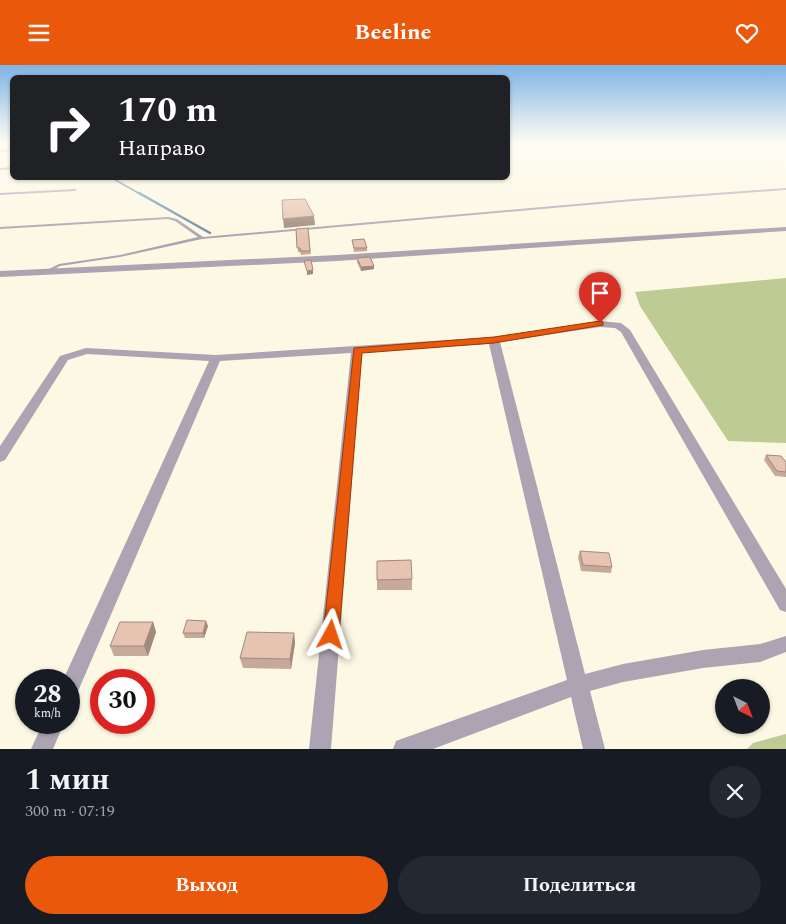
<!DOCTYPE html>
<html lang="ru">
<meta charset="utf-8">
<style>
:root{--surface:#171b24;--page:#242831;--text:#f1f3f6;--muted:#9ea1a6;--accent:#ea580c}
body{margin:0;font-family:Spectral,serif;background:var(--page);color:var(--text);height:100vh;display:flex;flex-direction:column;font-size:19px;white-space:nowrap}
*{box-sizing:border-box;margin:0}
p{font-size:16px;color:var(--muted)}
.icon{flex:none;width:28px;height:28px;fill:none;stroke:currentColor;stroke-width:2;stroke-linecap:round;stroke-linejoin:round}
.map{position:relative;height:684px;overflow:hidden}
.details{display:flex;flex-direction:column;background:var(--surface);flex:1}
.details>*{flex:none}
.banner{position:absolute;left:10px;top:10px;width:500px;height:105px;border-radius:8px;box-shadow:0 1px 4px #0004;background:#202124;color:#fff;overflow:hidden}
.needle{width:32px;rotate:138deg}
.fabs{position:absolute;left:715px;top:614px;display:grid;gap:10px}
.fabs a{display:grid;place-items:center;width:55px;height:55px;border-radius:50%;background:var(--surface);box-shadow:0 1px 4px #0004;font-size:25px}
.speed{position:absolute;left:15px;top:604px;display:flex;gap:10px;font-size:25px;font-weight:700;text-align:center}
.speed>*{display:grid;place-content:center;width:65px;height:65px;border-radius:50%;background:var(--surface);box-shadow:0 1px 4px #0004;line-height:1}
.speed small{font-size:12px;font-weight:400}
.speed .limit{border:8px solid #d22;background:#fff;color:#111}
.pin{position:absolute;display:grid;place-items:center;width:42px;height:42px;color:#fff;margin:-51px -21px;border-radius:50% 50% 50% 0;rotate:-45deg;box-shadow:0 0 5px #0007}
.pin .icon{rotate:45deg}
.me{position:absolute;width:55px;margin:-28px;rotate:5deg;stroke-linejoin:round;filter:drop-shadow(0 0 4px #0008)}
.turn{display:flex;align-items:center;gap:18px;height:105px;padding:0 25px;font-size:22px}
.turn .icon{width:65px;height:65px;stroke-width:2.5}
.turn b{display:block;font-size:35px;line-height:42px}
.round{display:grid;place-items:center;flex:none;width:52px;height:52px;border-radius:26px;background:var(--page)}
.overview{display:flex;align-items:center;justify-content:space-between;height:85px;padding:0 25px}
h1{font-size:30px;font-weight:700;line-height:38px}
.cta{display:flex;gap:10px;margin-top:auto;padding:10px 25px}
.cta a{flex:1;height:58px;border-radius:30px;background:var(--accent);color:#fff;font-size:20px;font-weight:700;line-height:58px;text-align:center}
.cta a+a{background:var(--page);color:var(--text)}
header{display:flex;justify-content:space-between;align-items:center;height:65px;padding:0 25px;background:var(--accent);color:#fff;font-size:22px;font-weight:700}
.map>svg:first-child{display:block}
.green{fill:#becb93}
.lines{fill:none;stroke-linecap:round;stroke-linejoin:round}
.stream-far1{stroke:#6a8caa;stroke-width:2}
.stream{stroke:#6a8caa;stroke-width:2.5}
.service{fill:#aca4b2;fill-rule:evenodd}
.minor{fill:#aca4b2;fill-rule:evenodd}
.wall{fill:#c6a998}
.shaded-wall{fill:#a1897c}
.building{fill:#e6c4b1;stroke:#a1897c}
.route{fill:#ea580c;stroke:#983908}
</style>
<header><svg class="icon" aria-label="menu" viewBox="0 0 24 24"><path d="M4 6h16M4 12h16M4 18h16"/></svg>Beeline<svg class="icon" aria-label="heart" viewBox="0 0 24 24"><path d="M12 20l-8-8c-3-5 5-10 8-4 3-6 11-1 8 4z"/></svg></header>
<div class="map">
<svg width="786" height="684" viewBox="0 0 786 684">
<rect width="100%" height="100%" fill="#fdf8e3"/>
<path class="green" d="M786 213V378L728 376 640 241 635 227Z
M786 669V684H747L753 678Z"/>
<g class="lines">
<path class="stream-far1" d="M110 112 142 130"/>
<path class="stream" d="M139 128 210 168"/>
<path class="service" d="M12 84V86L0 87V85Z
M12 102V104L0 105V103Z
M786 123V125L633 136 202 174 120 192 60 201 47 208H45V206L59 199 120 190 198 172 175 156 168 154 0 164V162L168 152 177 154 203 172 633 134Z
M76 124 77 125 75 126 0 130V128Z"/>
<path class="minor" d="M786 162V166L337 196 0 212V206L337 190Z
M600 256 621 258 630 265 786 524V547L780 545 621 267 615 263 600 262 500 277 585 609 623 599 703 585 760 579 786 571V587L760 597 703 603 623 617 590 626 605 684H583L571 632 433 684H393L396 676 404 673 567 615 489 279 362 287 331 684H309L351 288 220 296 76 631 69 633V615H63L209 296 87 289 68 295 5 395 0 397V381L60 291 86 283 216 290 494 272Z
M43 658H64L53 684H31Z"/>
</g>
<path class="wall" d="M308 163 311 189 301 190 300 187H298L296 164Z
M352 175 367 183V186L354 187Z
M357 193 374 204 361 206 357 197Z
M766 390 786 397V412L775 411 764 395Z
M580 486 612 502 611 508 581 506 578 492Z
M377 496 412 514V525H377Z
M153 557 156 567 148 591H114L110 581Z
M208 561 204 573H185L183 568Z
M294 568 295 578 291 604 243 603 240 593Z"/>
<path class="shaded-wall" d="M314 151 315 160 284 163 283 154Z
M374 201V204L361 206V202Z
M313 205V209L307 210V206Z
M206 556 208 561 204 573 203 568Z
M153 557 156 567 148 591 144 581Z
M294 568 295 578 291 604 290 594Z"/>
<path class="building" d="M305 134 314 151 283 154 282 135Z
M308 163 310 186H301L300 183H297L296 164Z
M364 174 367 183H354L352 175Z
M370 192 374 201 361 202 357 193Z
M311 195 313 205 307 206 304 196Z
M766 390 781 391 786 397V407L777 406Z
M580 486 609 488 612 502 583 500Z
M411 495 412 514 377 515V496Z
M187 555 206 556 203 568H183Z
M120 557H153L144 581H110Z
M247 567 294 568 290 594 240 593Z"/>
<linearGradient id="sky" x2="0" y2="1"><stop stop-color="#7eb3e6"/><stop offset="0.45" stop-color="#fefcf2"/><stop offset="1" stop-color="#fefcf2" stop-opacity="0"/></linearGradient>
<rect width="786" height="172" fill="url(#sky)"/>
<path class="route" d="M600 256 603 257V260L494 278 362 288 339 570 337 575 331 577 325 575 323 570 354 283 494 272Z"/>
</svg>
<div class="fabs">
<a><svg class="needle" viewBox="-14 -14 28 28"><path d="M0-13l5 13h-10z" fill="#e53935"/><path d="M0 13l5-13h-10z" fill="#9ea1a6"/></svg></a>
</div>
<div class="speed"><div>28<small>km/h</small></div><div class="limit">30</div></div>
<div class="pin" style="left:600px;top:258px;background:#d93025"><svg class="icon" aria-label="arrive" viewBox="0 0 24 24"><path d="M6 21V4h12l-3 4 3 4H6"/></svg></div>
<svg class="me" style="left:331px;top:570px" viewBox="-20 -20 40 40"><path d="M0-17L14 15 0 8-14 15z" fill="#ea580c" stroke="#fff" stroke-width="4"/></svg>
<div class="banner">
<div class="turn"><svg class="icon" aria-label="right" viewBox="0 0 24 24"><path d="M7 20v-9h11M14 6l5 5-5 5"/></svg><div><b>170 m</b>Направо</div></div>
</div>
</div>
<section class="details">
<div class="overview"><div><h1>1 мин</h1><p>300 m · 07:19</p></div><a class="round"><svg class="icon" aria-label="close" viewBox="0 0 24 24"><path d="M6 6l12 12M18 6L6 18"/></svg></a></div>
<div class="cta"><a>Выход</a><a>Поделиться</a></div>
</section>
